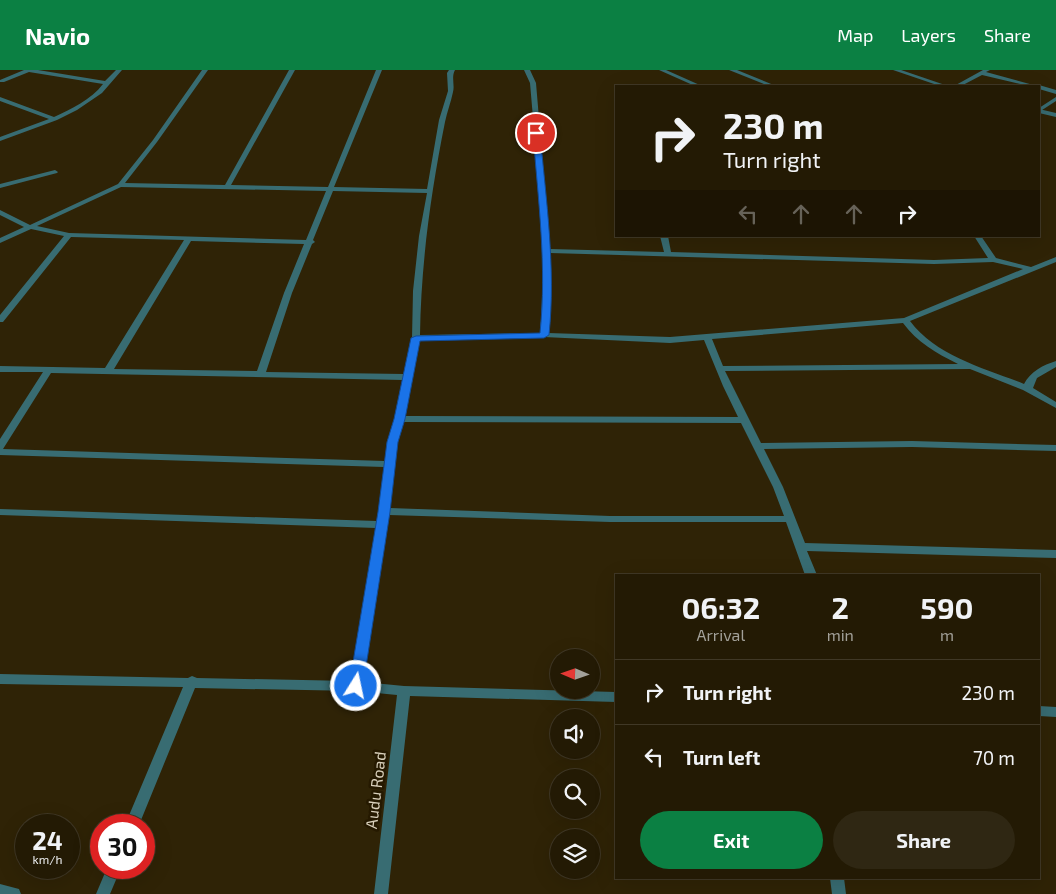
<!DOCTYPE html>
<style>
:root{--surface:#231a04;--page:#2f2713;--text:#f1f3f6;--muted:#a3a19a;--line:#403826;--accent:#0b8043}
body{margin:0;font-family:"Exo 2",sans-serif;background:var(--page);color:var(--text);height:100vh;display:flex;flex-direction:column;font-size:19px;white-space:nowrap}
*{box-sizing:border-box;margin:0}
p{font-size:16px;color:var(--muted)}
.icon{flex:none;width:28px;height:28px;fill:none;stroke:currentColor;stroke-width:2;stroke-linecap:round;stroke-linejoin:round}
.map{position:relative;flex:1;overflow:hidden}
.details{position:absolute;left:615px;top:504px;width:425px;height:305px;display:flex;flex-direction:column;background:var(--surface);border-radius:0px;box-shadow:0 5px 20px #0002,0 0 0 1px var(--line)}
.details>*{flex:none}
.banner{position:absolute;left:615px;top:15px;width:425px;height:152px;border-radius:0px;box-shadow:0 5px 20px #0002,0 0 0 1px var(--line);background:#231a04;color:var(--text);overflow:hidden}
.needle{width:32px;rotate:272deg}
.fabs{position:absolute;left:550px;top:579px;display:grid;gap:10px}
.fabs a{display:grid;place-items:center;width:50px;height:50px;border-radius:50%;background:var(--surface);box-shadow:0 5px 20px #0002,0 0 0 1px var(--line);font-size:25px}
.speed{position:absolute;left:15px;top:744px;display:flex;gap:10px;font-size:25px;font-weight:700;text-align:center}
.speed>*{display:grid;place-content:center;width:65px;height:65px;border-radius:50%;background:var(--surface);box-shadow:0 5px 20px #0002,0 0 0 1px var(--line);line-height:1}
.speed small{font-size:12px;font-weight:400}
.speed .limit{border:8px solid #d22;background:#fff;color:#111}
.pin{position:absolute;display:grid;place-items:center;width:42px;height:42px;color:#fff;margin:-21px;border:2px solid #fff;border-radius:50%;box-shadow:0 1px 5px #0007}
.me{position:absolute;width:55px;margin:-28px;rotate:10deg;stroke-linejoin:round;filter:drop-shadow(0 0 4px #0008)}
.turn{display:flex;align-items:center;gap:18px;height:105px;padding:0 25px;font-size:22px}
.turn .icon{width:65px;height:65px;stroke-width:2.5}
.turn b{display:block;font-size:35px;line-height:42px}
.lanes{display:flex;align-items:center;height:48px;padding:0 25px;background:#0003;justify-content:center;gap:25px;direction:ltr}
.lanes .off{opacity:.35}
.eta{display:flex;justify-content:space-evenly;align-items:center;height:85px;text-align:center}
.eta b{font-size:30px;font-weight:700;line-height:35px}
.cta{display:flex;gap:10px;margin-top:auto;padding:10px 25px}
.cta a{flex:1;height:58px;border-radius:30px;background:var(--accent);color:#fff;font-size:20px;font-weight:700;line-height:58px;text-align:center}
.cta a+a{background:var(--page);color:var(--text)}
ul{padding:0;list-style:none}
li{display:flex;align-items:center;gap:15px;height:65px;padding:0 25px;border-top:1px solid var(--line)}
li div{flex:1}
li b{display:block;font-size:19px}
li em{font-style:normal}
header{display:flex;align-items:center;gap:30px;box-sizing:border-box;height:70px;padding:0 25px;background:var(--accent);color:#fff}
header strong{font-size:24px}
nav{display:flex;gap:28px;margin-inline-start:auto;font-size:18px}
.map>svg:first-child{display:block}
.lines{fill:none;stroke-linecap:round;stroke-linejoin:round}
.minor{fill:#386c72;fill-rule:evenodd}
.tertiary{fill:#386c72;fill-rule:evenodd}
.route{fill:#1a73e8;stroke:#114b97}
.labels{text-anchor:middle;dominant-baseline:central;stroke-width:5;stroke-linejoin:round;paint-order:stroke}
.near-street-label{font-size:16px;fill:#dad1bc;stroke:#251900}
</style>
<header>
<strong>Navio</strong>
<nav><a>Map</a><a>Layers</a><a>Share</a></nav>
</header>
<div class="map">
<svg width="1056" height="824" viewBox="0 0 1056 824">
<rect width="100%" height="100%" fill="#2f2306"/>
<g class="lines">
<path class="minor" d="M24 0H38L105 11 116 0H122L102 23 77 40 57 50 0 71V67L49 49 0 31V27L54 47C71 39 91 30 103 14L29 2 4 12H0V10Z
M202 0H208L157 72 125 113 225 115 289 0H295L231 115 328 117 376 0H382L334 117 427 119 439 50 448 21 447 3 449 0H455C451 7 455 15 453 22 451 32 447 42 445 52 431 122 421 193 420 265L540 263C547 179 537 97 530 13L524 0H530L536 13 550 179 664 182 660 166H668L671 182 934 190 988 188 974 166H981L996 188 1031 197 1056 187V192L910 251C937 287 985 298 1024 314 1030 302 1043 295 1056 291V297L1037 308 1033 318 1056 332V338L1023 320 970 299 725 301 761 373 912 371 1056 375V381L912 377 764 379 783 417 805 473 1056 480V488L807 481 817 505H805L786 452H610L389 445 363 612 404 616 616 622V632L410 626 388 824H374L397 625 356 621 195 618 139 755H125L183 617 0 614V604L188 608 192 606 197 608 351 611 376 458 0 445V439L377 451 384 397 0 385V369L43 302H0V296L105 298 184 170 71 167 3 252H0V245L64 166 31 159 0 173V168L24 157 0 145V140L30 155 118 114 153 70ZM121 117 326 121 306 170 69 163 37 156ZM333 121 427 123 419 166 413 221 412 268 404 304 266 302 292 223 312 174 315 172 313 170ZM191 171 304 174 284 223 257 301 114 299ZM550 183 934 194 993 192 1023 199 904 248 670 267 548 263 550 234ZM903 253C917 272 936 283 958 294L723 296 712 269ZM544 267 670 273 704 270 723 316 738 347 405 346 420 270ZM51 303 403 310 395 349 387 372 385 391 3 379ZM404 352 741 353 773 417 784 446H610L390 438 397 372Z
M659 0H666L702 16H695Z
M729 0H737L776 16H769Z
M983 0H990L986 2 1037 16H1029L982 5 961 16H954Z
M1039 15 1056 20V24L1039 19V16H1037Z
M1056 27V31L1039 42V38Z
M55 100 58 102 57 103 0 118V114Z
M1039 636 1056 637V647L1039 646Z
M107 798H121L110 824H96Z
M830 808H844L846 824H832Z
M0 814 19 819 21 824H0Z"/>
<path class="tertiary" d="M893 0H901L948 16H940Z
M1039 39 1056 43V47L1039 43Z"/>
</g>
<path class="route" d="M536 61 540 63C546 130 556 198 549 265L544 268 420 271 405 349 398 372 390 442 363 616 361 619H351L349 616 378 442 387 372 394 349 411 268 416 266 540 263C547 196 538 129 533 63Z"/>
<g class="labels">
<g class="near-street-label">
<text transform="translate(375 720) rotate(-83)">Audu Road</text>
</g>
</g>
</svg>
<div class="fabs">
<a><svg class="needle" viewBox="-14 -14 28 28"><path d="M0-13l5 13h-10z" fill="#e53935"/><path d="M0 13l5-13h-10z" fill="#a3a19a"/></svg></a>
<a><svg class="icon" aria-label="sound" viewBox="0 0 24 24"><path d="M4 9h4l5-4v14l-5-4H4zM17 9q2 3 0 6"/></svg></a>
<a><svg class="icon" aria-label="search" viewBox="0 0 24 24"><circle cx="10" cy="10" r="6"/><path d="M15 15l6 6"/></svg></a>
<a><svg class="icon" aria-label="layers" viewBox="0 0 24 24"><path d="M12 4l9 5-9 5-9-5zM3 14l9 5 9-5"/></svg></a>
</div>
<div class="speed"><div>24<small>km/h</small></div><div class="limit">30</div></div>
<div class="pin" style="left:536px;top:63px;background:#d93025"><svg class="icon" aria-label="arrive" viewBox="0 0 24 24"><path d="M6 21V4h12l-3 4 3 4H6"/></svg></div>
<svg class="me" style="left:356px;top:616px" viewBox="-20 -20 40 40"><circle r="17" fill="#1a73e8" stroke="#fff" stroke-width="3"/><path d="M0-11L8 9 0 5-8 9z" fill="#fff"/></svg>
<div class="banner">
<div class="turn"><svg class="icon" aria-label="right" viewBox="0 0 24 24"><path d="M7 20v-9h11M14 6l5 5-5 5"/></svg><div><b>230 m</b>Turn right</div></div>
<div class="lanes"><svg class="icon off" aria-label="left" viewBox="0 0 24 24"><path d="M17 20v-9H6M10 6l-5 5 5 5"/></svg><svg class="icon off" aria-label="ahead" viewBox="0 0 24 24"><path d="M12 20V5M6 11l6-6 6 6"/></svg><svg class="icon off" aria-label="ahead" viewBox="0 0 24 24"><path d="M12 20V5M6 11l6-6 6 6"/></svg><svg class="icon" aria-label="right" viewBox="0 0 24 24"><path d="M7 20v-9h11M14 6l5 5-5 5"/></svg></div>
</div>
<section class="details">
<div class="eta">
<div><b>06:32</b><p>Arrival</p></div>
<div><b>2</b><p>min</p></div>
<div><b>590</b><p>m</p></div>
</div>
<ul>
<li><svg class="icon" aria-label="right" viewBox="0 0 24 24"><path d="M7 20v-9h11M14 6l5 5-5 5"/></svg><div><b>Turn right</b></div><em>230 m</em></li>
<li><svg class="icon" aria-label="left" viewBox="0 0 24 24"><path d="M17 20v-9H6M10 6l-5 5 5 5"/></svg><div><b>Turn left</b></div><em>70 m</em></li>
</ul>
<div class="cta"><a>Exit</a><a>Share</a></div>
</section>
</div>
